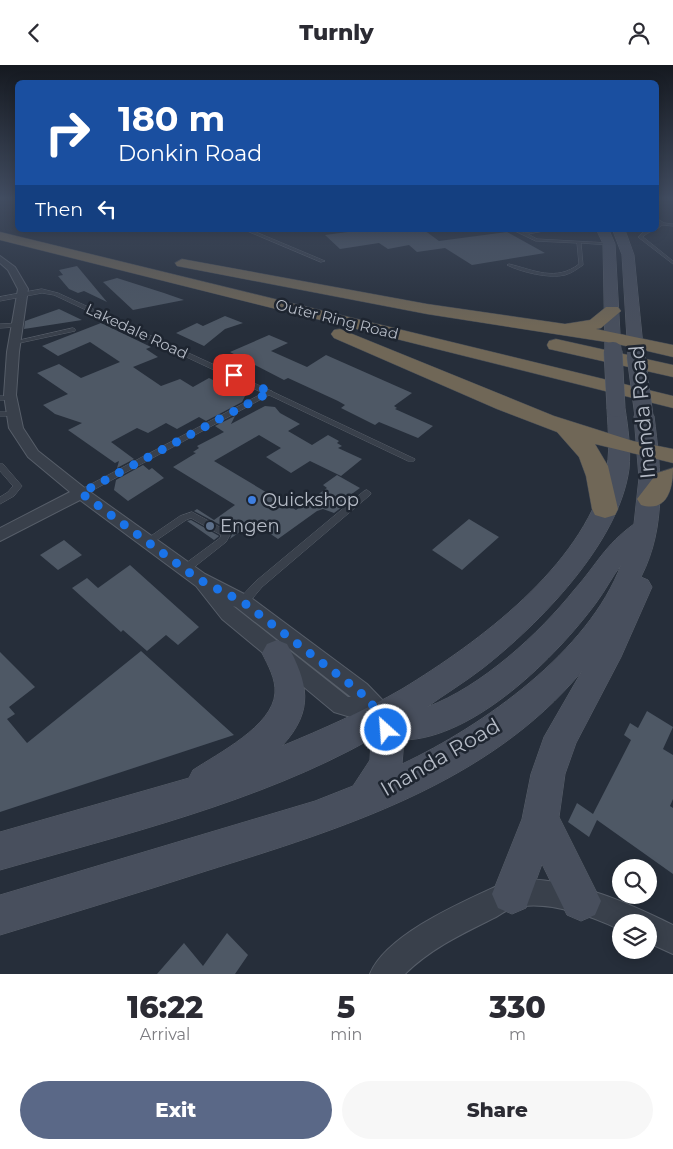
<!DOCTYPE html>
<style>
:root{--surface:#fff;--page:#f7f7f7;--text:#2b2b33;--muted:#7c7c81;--accent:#5a6887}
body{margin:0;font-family:Montserrat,sans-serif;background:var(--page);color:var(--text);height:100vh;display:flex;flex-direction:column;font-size:19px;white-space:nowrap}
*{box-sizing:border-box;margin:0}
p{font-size:16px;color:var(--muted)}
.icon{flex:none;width:28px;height:28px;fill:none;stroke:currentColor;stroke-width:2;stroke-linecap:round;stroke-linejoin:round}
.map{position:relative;height:909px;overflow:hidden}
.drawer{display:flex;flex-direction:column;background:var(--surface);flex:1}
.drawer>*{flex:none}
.top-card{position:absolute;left:15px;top:15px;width:644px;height:152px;border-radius:8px;box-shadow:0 2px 12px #0003;background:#1a4fa0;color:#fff;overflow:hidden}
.controls{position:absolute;left:612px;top:794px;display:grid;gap:10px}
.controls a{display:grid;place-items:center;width:45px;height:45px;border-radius:50%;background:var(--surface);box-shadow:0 2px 12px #0003;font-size:25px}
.pin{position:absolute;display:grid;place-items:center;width:42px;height:42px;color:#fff;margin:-21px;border-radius:10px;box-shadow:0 2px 8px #0006}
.me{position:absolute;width:55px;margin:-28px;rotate:334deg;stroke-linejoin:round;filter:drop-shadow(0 0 4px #0008)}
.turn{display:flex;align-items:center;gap:18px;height:105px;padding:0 20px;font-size:22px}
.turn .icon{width:65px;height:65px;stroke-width:2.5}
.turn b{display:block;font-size:35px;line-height:42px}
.then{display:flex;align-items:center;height:48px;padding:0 20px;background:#0003;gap:10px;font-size:19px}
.eta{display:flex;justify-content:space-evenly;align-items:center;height:85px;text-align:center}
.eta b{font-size:30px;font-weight:800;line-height:35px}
.action{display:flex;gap:10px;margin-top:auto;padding:10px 20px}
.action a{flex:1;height:58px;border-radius:30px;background:var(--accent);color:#fff;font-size:20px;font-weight:800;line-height:58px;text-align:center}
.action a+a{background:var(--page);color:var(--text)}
header{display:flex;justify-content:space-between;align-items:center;height:65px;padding:0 20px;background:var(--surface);font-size:22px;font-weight:800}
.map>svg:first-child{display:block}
.building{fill:#4e5865}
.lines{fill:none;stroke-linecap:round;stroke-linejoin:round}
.lane-casing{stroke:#575e69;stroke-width:1}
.street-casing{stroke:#575e69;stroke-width:2}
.secondary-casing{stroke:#575e69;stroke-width:1}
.highway-casing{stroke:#444b56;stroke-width:1}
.lane{fill:#39404b;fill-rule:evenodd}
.street{fill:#39404b;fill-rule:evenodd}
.secondary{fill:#484f5d;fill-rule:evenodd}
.highway{fill:#706757;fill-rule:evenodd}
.secondary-bridge-casing{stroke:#575e69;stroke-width:19;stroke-linecap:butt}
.secondary-bridge{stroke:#484f5d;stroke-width:18}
.route{stroke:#1a73e8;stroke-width:9;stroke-dasharray:0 16.2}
.shop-dot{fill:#3f7fe0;stroke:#1e2530;stroke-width:2}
.service-dot{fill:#5c6f8a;stroke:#1e2530;stroke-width:2}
.labels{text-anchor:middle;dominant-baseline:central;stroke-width:5;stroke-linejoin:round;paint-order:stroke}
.far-street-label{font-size:15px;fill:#b5bbc6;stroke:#1e2530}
.poi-label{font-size:18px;fill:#b5bbc6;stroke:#1e2530;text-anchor:start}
.near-street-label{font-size:21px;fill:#b5bbc6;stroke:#1e2530}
</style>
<header><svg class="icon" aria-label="back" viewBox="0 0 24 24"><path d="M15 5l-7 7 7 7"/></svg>Turnly<svg class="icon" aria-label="person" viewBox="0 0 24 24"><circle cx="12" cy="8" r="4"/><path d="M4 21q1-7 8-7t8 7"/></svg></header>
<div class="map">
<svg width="673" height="909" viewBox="0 0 673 909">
<rect width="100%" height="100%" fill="#262e3a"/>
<path class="building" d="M363 165H424L439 176 507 167 545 188 472 200 445 183 417 187 409 180 388 184 379 178 340 184 325 170Z
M77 201 107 237 84 226 78 228 69 224 58 211 63 210 59 205Z
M117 213 164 228 184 235 133 245 103 217Z
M59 244 82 255 24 264 25 256Z
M225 251 243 258 225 264 204 281 176 268 197 258 203 261Z
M101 258 151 282 146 284 158 292 133 302 161 321 180 314 193 322 209 313 227 322 234 319 247 327 242 337 206 356 199 352 177 364 166 358 148 368 137 363 111 377 134 394 117 403 119 396 115 398 68 365 82 358 55 349 43 340 68 329 37 308 59 299 81 313 120 297 90 277 58 291 42 281Z
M269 270 288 278 271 286 307 302 326 290 412 328 394 341 397 343 395 344 433 361 418 373 379 357 375 360 341 343 345 340 338 336 288 313 284 315 230 287Z
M265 341 275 342 280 348 300 359 288 366 312 380 328 370 339 376 337 378 342 381 338 383 362 394 341 411 310 396 291 408 266 392 281 383 259 370 214 396 296 445 327 423 323 420 337 410 360 423 342 436 346 439 334 448 323 444 317 446 278 474 253 457 230 474 232 469 228 464 194 446 197 444 214 455 235 440 173 402 196 388 193 387 199 383 197 381 224 367 215 361 235 351 231 359Z
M143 400 149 405 152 403 164 413 128 436 114 425 116 415Z
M469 454 499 472 462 505 432 485Z
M191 455 219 471 218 472 214 475 187 456Z
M64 475 82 490 58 505 40 490Z
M130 500 199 562 178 580 166 570 147 586 123 565 121 567 72 523 87 513 98 523Z
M141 586 234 670 0 747V587L35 622 9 642 15 649 7 654 27 678Z
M647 646 673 662 663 684 673 690V734L670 741 673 743V809L597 755 589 772 568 757 577 738 593 749 631 675 624 670 630 658 638 663Z
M227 868 248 890 235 909H157L184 878 203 901Z"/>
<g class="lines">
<g class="lane-casing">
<path id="lane" d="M656 153 664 158 673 159V161L662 160C656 166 648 166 643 172L673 196V199L638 172 644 166 656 165V161L660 158 656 156Z
M245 165H251L325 196 321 197Z
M513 165H518L524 168 549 165 528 169 537 174 609 178 611 179 609 180 581 178 583 200C577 204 572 208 565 210 549 214 521 207 507 200L509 199C534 205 556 217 579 199L577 178 536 176Z
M42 224 58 228 269 325 272 326 273 327 415 394 414 396H408L269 330 84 430H78L77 428 78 426 263 328 54 230 42 228 0 236V232Z
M0 259 18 258 21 260 18 262 0 263Z
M73 263 75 264V266L15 279 12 277Z
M0 331H10L13 333 10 335H0Z
M0 347H12L16 349 12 351H0Z
M0 399H3L22 421 14 431 0 439V432L8 427 13 421 0 406Z
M367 425 371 428 370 430 262 522 247 540 243 541 239 540 238 537 239 534 256 516 364 426Z
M192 447 227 466 230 470 226 477 188 507H182L180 504 182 501 220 473 221 470 191 453 186 455 151 479H145L143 477 145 475 180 451Z"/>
</g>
<g class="street-casing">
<path id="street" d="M0 191 15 202 28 224 19 287 16 330 23 363 38 386 86 424 205 509 250 532 367 619 392 645 395 652 392 659 384 662 334 647 222 554 196 521 80 435 0 476V463L70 427 28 392 9 363 4 330 7 287 18 224 8 205 0 198ZM233 541 236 542 351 632H348Z
M527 814C579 816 628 838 673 860V889L649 878V858H621V865C591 851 547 834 513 843 507 844 502 849 496 852 464 868 431 883 405 909H370C386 870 460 838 497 821L510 816Z"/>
</g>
<g class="secondary-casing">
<path id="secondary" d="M597 165H609L615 179 621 286 619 289H607L605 286 603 179Z
M613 165H625L634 190 644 291 642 295H630L628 291 622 190Z
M616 337 623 339 625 343C628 363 631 384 629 404 619 478 539 559 483 603 465 617 445 629 427 642 481 622 539 569 575 524 598 498 604 481 634 459L639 413 634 351 637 347H651L654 351C661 406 667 461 641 512L648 515 652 522 621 592 576 678 565 709 559 752 601 836 595 850 581 856 567 850 542 799 526 843 512 849 498 843 492 829 522 754 531 709 544 672 582 606C489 719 340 764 206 806 138 828 69 849 0 870V830L315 736 353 721 370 695 371 674C259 737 122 770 0 805V767L189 713 193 705C217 689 273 661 275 628 276 614 268 600 262 588L267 579 277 575 287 579C308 618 315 645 282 681 323 664 364 646 402 624 479 577 581 502 605 411 611 389 608 366 607 343L609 339ZM621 500C589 586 483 661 402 699L404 675C475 673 556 592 596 538 605 526 612 512 621 500Z"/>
</g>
<g class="highway-casing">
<path id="highway" d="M0 167 673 331V343L0 175Z
M182 194 427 239 565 259 590 255 606 242H618L621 246 601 263 596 264 673 280V292L613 278 427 249 177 201 175 198Z
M340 264 554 351 633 376 673 384V398L595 379 608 401 618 444 615 450 605 453 595 450 592 444 586 411 579 392 557 367 497 344 334 273 331 269 334 265Z
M556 274 673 300V312L549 284 547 280 549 276Z
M673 403C673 424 667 448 641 440L637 434 657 408Z"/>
</g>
<use href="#lane" class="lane"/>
<use href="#street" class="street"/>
<use href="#secondary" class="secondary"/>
<use href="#highway" class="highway"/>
<g class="secondary-bridge-casing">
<path id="secondary-bridge" d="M613 286 616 343
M636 291 644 351"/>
</g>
<use href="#secondary-bridge" class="secondary-bridge"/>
</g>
<linearGradient id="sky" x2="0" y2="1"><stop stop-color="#151920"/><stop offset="0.51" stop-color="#414c60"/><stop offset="1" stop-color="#414c60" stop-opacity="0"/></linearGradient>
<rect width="673" height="261" fill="url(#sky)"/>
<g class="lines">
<path class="route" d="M234 310 270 327 81 428 198 514 243 537 359 626 384 652 386 665"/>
</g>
<circle class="shop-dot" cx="252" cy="435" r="5"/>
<circle class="service-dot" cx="210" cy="461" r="5"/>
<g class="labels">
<g class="far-street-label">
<text transform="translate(337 254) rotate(14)">Outer Ring Road</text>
<text transform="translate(137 266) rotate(25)">Lakedale Road</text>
</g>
<g class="poi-label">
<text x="262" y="435">Quickshop</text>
<text x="220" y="461">Engen</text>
</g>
<g class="near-street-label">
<text transform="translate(642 347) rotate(-95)">Inanda Road</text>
<text transform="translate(440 692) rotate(-30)">Inanda Road</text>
</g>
</g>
</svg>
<div class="controls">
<a><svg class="icon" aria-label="search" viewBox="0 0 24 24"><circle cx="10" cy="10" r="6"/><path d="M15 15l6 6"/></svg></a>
<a><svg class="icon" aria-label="layers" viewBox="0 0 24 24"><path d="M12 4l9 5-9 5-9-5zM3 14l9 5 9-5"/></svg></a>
</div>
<div class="pin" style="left:234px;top:310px;background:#d93025"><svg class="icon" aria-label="arrive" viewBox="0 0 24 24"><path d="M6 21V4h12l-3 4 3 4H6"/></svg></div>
<svg class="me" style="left:386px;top:665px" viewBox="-20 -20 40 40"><circle r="17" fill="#1a73e8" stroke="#fff" stroke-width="3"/><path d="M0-11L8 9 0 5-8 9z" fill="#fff"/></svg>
<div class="top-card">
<div class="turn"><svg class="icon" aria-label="right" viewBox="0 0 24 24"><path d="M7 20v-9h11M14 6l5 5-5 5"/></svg><div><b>180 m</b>Donkin Road</div></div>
<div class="then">Then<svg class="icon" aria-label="left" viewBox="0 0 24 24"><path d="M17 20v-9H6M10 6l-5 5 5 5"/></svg></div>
</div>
</div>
<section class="drawer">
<div class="eta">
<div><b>16:22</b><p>Arrival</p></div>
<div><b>5</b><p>min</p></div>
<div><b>330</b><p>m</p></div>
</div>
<div class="action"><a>Exit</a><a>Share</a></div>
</section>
